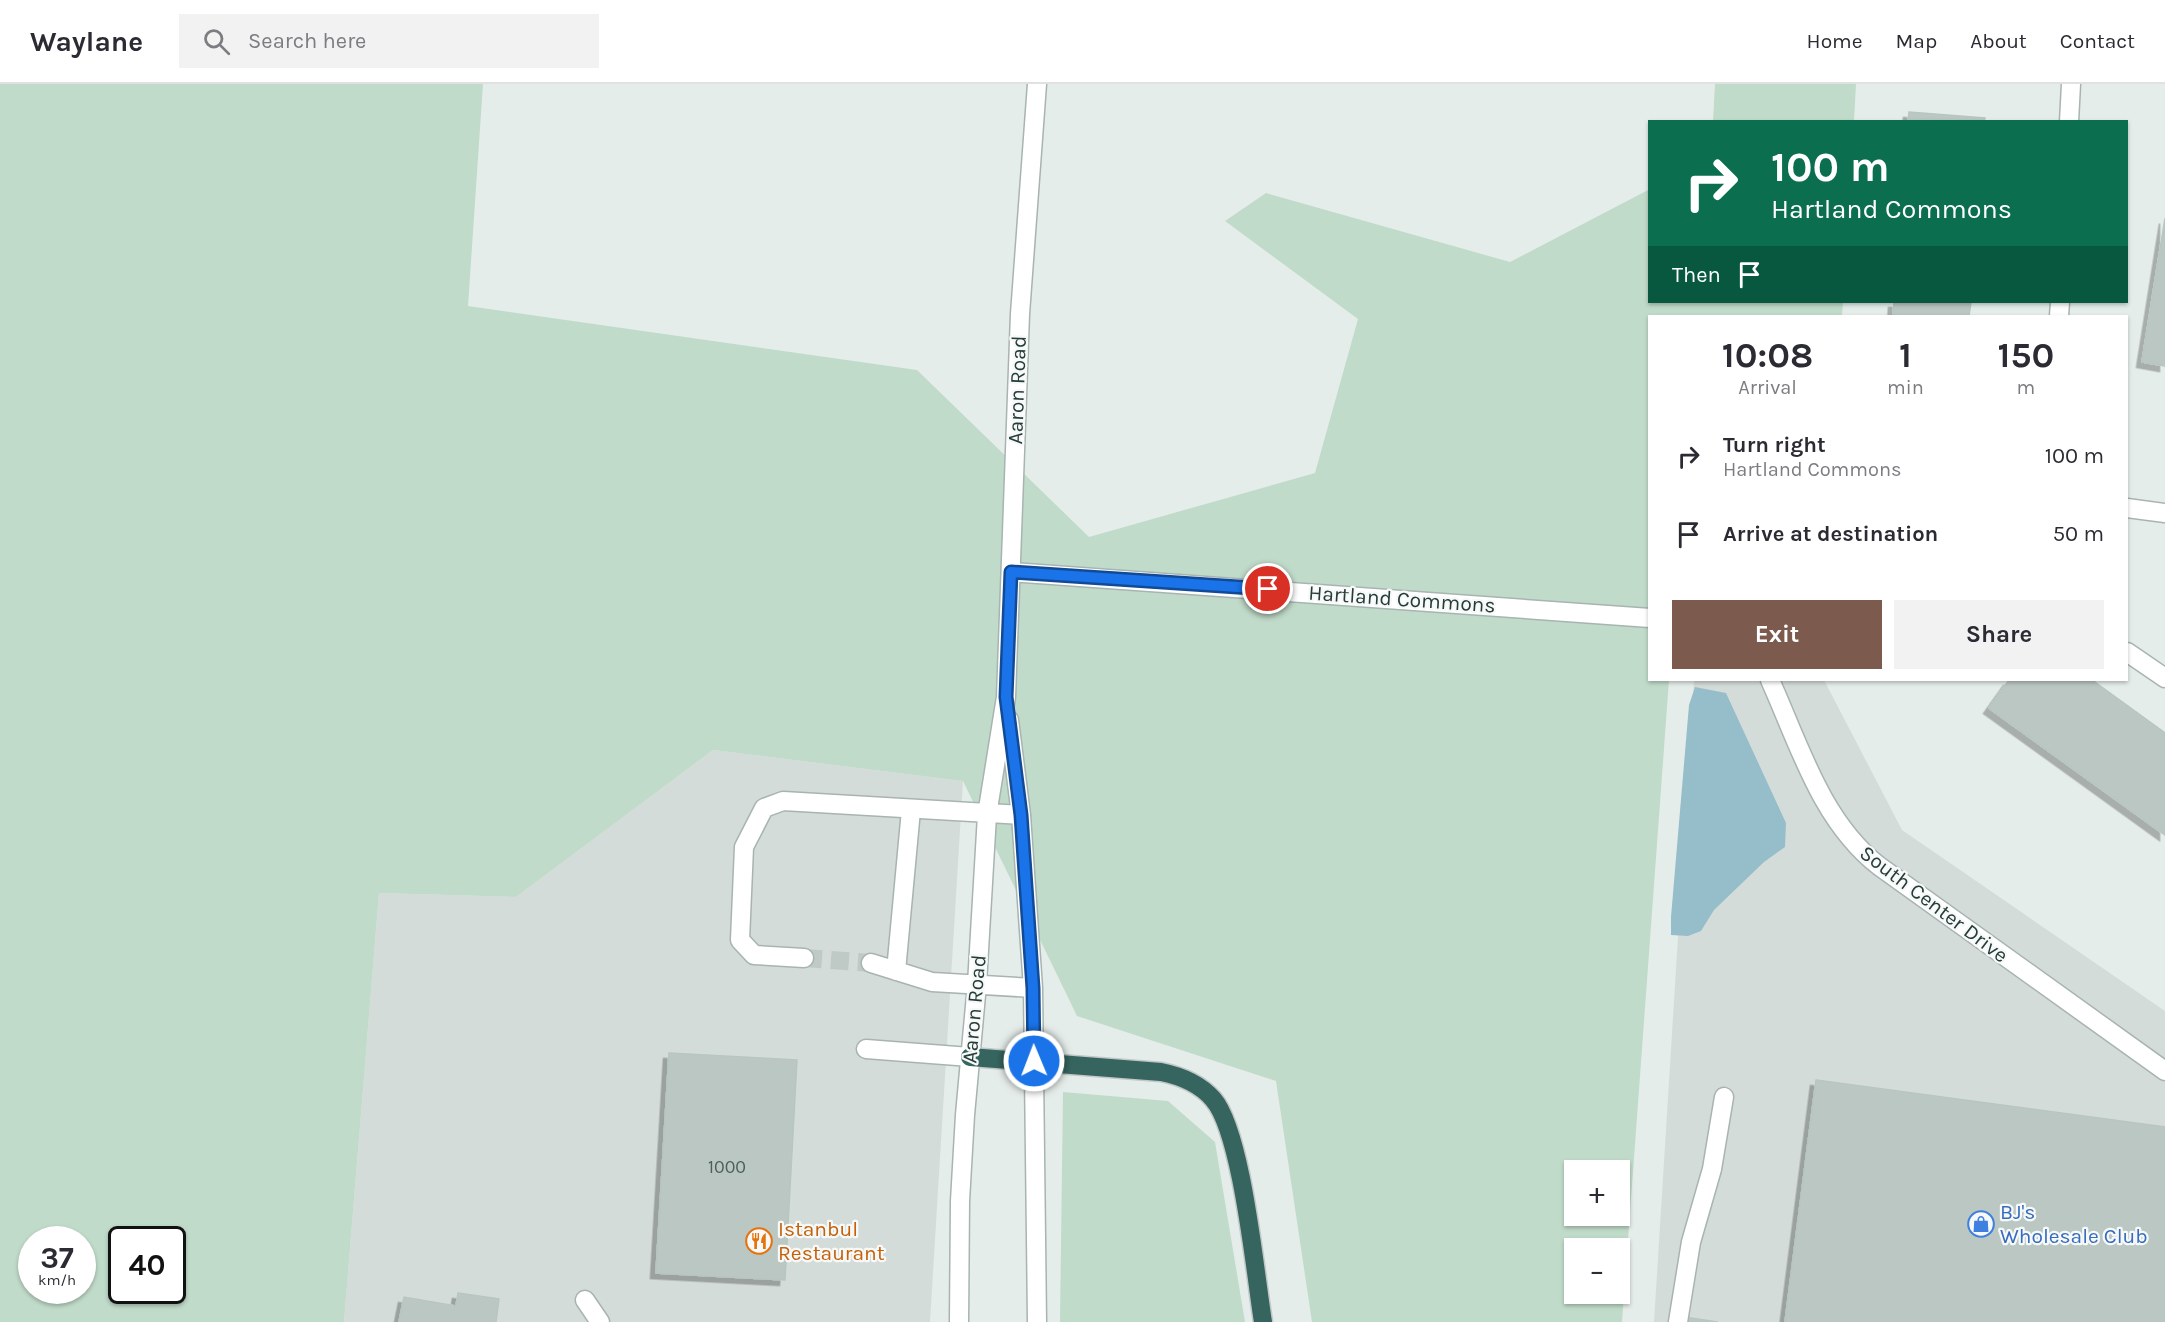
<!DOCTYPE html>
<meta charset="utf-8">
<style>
:root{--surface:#fff;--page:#f2f2f3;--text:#2b2b33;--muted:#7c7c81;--line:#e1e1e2;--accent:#7d5a4e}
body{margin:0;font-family:Karla,sans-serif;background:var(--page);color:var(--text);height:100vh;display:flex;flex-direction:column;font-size:22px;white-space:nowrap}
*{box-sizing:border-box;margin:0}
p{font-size:20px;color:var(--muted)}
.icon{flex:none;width:33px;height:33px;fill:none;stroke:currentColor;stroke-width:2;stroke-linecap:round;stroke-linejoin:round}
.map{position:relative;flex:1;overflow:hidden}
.drawer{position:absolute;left:1648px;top:231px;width:480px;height:366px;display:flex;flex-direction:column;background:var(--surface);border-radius:0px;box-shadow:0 2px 4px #0004}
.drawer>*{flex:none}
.top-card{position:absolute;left:1648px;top:36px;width:480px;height:183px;border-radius:0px;box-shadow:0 2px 4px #0004;background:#0b6e4f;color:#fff;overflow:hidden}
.fabs{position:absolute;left:1564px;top:1076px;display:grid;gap:12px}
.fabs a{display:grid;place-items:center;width:66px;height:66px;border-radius:0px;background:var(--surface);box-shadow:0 2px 4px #0004;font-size:30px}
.speed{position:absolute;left:18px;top:1142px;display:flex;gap:12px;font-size:30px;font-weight:700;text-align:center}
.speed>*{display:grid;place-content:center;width:78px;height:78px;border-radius:50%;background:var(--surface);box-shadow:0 2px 4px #0004;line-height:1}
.speed small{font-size:15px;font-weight:400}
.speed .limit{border:3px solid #111;border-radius:9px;background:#fff;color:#111}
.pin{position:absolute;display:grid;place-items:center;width:51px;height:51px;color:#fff;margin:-26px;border:3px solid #fff;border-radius:50%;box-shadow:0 2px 6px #0007}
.me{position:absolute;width:66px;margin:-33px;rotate:359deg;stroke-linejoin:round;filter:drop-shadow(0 0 4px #0008)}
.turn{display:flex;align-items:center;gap:21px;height:126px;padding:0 24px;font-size:27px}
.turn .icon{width:78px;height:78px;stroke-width:2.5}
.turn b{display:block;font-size:42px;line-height:51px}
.then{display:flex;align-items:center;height:57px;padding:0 24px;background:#0003;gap:12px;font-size:22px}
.eta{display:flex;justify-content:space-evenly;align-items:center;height:102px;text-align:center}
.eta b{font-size:36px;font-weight:700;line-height:42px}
.button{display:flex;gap:12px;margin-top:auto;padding:12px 24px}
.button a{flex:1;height:69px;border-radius:0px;background:var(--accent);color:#fff;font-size:24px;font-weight:700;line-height:69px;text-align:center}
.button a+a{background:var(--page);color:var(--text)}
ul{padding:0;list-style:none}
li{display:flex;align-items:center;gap:18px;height:78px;padding:0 24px}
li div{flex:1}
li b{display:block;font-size:22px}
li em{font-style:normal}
header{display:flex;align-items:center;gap:36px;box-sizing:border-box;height:84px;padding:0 30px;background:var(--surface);border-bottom:2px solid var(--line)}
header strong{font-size:28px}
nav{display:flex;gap:33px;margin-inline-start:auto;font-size:21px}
.search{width:420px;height:54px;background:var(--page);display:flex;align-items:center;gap:15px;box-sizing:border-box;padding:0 21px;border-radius:0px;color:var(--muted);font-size:22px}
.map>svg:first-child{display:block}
.built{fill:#d4dcd9}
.green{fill:#c1dbca;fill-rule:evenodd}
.water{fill:#95beca}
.building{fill:#bbc7c3;stroke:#b8c6c1;stroke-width:1.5;filter:url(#shadow)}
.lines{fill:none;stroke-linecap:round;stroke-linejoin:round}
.minor-tunnel{stroke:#bfcac6;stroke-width:18;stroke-dasharray:18 9;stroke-linecap:butt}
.minor-casing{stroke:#a8b4b1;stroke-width:21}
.highway-casing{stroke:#c2c8c7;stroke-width:21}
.minor{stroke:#fff;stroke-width:18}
.highway{stroke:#36655f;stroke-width:18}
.route-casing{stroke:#114b97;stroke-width:15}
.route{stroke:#1a73e8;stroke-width:10}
.labels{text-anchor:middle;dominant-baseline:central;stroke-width:4.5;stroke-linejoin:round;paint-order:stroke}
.number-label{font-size:18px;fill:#4b5f5b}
.street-label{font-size:21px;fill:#263c38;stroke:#f6f9f8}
.shop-label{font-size:21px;fill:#366cbe;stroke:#f6f9f8;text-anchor:start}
.food-label{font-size:21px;fill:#c56008;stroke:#f6f9f8;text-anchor:start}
</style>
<header>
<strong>Waylane</strong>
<div class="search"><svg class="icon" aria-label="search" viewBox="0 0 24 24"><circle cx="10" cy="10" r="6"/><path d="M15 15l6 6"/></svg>Search here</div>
<nav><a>Home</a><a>Map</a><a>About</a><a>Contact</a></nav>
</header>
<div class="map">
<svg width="2165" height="1238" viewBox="0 0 2165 1238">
<defs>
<filter id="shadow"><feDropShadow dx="-5.5" dy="5.5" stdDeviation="0" flood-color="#0004"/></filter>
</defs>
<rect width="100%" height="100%" fill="#e5edea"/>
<path class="built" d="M1694 596H1824L1902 746 2165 927V1238H1654Z
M713 666 963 697 930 1238H344L379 809 516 813Z"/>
<path class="green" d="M0 0H483L468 222 917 286 1089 453 1315 389 1358 235 1225 137 1266 109 1510 178 1650 105V218H1843L1842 232H1650V596H1669L1622 1238H1312L1276 997 1077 932 963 697 713 666 516 813 379 809 344 1238H0ZM1575 1086H1620V1131H1575ZM32 1155H82V1206H32ZM122 1155H172V1206H122ZM1575 1164H1620V1209H1575Z
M1715 0H1856L1854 37H1713Z
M1063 1008 1168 1017 1215 1058 1245 1238H1060Z"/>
<path class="water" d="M1695 603 1726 609 1786 739 1785 763 1764 778 1714 826 1701 847 1688 852 1671 851V833L1689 621Z"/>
<path class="building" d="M1909 28 1985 34 1984 38H1908Z
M2165 134V282L2142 278Z
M1894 218H1971L1969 232H1893Z
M2009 596H2092L2165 649V751L1989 624Z
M669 969 797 976 785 1196 656 1189Z
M1816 996 2165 1043V1238H1785Z
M458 1209 499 1215 496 1238H399L404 1213 456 1222Z
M1684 1233 1718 1238H1684Z"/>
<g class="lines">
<path class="minor-tunnel" d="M804 874 871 879"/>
<g class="minor-casing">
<path id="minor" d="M2069 38 2071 0
M2059 232 2060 218
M2127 424 2165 429
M1011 488 1650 534
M2127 568 2165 594
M1770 596C1799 660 1821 737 1879 782L2165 987
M1009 636 1021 731 1033 904 1037 1238
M804 874 754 871 740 856 744 763 764 724 783 717 1021 731
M871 879 932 898 1033 904
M896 887 911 726
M866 965 970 973
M585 1216 600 1238
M959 1238 960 1117 965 1031 977 900 987 731 1006 613 1020 230 1037 0
M1678 1238 1691 1158 1712 1085 1724 1013"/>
</g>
<g class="highway-casing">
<path id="highway" d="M970 973 1161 988C1181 992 1199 999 1213 1015 1242 1048 1255 1189 1263 1238"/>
</g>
<use href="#minor" class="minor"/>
<use href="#highway" class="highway"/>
</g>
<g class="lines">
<g class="route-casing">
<path id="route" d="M1034 977 1033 904 1021 731 1006 613 1011 488 1268 505"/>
</g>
<use href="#route" class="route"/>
</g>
<defs>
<g id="shop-ring" transform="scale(1.35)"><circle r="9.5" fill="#f6f9f8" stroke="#3f7fe0" stroke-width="1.5"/><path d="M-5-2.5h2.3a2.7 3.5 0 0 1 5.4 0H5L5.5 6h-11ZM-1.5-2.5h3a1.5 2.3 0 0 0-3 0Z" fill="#3f7fe0"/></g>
<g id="restaurant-ring" transform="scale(1.35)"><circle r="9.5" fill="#f6f9f8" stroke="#e8710a" stroke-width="1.5"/><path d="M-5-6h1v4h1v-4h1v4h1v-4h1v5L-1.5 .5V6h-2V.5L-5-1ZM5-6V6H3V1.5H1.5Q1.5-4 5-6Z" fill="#e8710a"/></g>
</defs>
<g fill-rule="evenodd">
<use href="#shop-ring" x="1981" y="1140"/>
<use href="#restaurant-ring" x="759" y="1157"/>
</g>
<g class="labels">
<g class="number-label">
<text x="727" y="1083">1000</text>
</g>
<g class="street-label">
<text transform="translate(1017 306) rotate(-88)">Aaron Road</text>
<text transform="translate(1402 515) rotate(4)">Hartland Commons</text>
<text transform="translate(1934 820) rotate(37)">South Center Drive</text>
<text transform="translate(974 925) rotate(-85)">Aaron Road</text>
</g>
<g class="shop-label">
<text x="2000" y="1128">BJ's<tspan x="2000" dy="24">Wholesale Club</tspan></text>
</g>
<g class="food-label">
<text x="778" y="1145">Istanbul<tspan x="778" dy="24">Restaurant</tspan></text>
</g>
</g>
</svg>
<div class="fabs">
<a>+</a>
<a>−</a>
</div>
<div class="speed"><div>37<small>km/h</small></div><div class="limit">40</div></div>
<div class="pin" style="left:1268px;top:505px;background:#d93025"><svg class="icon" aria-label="arrive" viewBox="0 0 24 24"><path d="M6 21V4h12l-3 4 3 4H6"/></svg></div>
<svg class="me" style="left:1034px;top:977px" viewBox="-20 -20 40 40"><circle r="17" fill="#1a73e8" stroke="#fff" stroke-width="3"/><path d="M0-11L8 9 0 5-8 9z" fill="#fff"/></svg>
<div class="top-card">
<div class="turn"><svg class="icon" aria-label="right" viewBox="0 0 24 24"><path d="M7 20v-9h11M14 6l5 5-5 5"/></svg><div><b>100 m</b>Hartland Commons</div></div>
<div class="then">Then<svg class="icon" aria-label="arrive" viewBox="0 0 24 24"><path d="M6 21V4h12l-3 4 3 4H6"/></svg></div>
</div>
<section class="drawer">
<div class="eta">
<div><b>10:08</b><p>Arrival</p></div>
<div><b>1</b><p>min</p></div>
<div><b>150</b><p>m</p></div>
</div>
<ul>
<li><svg class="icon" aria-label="right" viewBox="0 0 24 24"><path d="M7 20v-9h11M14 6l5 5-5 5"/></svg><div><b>Turn right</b><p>Hartland Commons</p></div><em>100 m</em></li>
<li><svg class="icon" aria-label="arrive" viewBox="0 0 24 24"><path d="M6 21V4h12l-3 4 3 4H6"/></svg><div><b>Arrive at destination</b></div><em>50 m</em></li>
</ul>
<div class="button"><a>Exit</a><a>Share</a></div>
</section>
</div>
